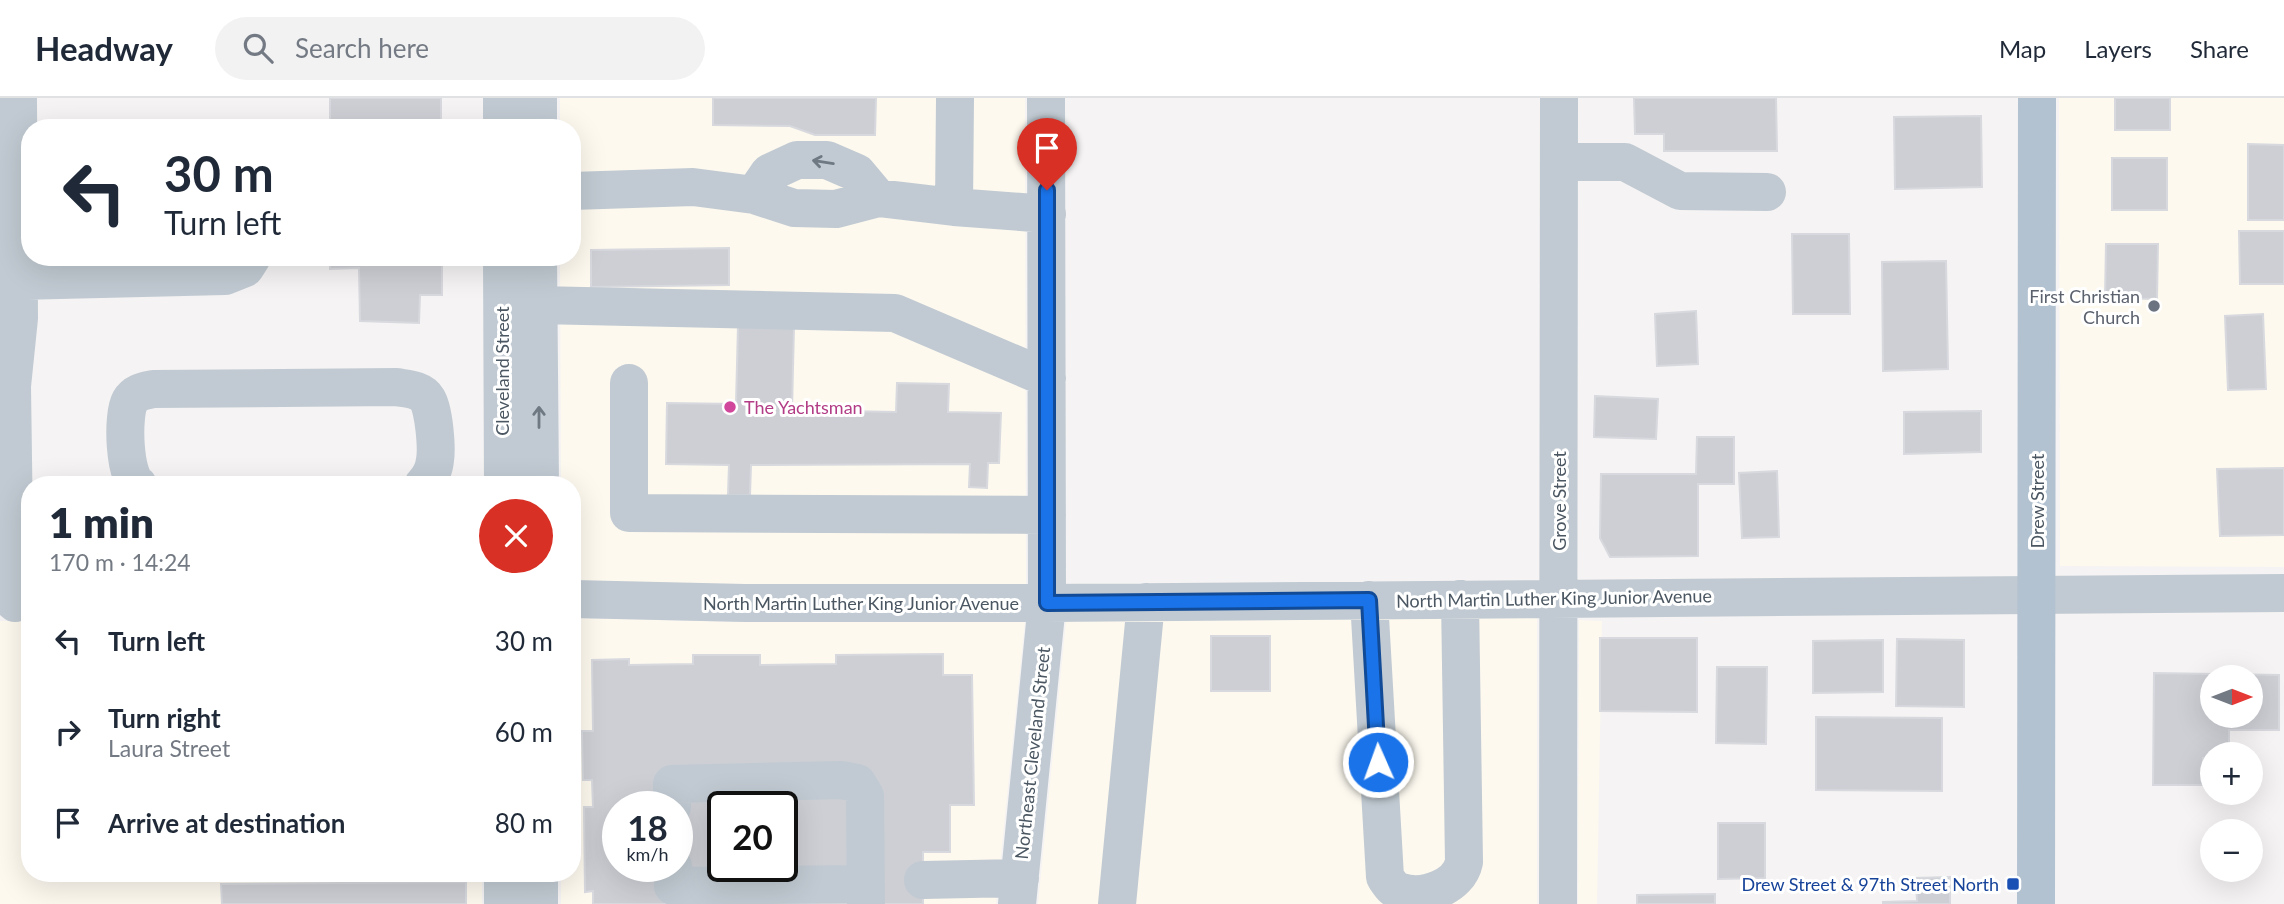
<!DOCTYPE html>
<meta charset="utf-8">
<style>
:root{--surface:#fff;--page:#f2f2f3;--text:#1f2937;--muted:#747a83;--line:#e0e1e3}
body{margin:0;font-family:Lato,sans-serif;background:var(--page);color:var(--text);height:100vh;display:flex;flex-direction:column;font-size:26px;white-space:nowrap}
*{box-sizing:border-box;margin:0}
p{font-size:23px;color:var(--muted)}
.icon{flex:none;width:38px;height:38px;fill:none;stroke:currentColor;stroke-width:2;stroke-linecap:round;stroke-linejoin:round}
.map{position:relative;flex:1;overflow:hidden}
.details{position:absolute;left:21px;top:378px;width:560px;height:406px;display:flex;flex-direction:column;background:var(--surface);border-radius:28px;box-shadow:0 7px 28px #0002}
.details>*{flex:none}
.banner{position:absolute;left:21px;top:21px;width:560px;height:147px;border-radius:28px;box-shadow:0 7px 28px #0002;background:#fff;color:var(--text);overflow:hidden}
.needle{width:46px;rotate:90deg}
.fabs{position:absolute;left:2200px;top:567px;display:grid;gap:14px}
.fabs a{display:grid;place-items:center;width:63px;height:63px;border-radius:50%;background:var(--surface);box-shadow:0 7px 28px #0002;font-size:35px}
.speed{position:absolute;left:602px;top:693px;display:flex;gap:14px;font-size:35px;font-weight:700;text-align:center}
.speed>*{display:grid;place-content:center;width:91px;height:91px;border-radius:50%;background:var(--surface);box-shadow:0 7px 28px #0002;line-height:1}
.speed small{font-size:18px;font-weight:400}
.speed .limit{border:4px solid #111;border-radius:10px;background:#fff;color:#111}
.pin{position:absolute;display:grid;place-items:center;width:60px;height:60px;color:#fff;margin:-72px -30px;border-radius:50% 50% 50% 0;rotate:-45deg;box-shadow:0 0 7px #0007}
.pin .icon{rotate:45deg}
.me{position:absolute;width:77px;margin:-38px;rotate:358deg;stroke-linejoin:round;filter:drop-shadow(0 0 5px #0008)}
.turn{display:flex;align-items:center;gap:24px;height:147px;padding:0 28px;font-size:32px}
.turn .icon{width:91px;height:91px;stroke-width:2.5}
.turn b{display:block;font-size:49px;line-height:60px}
.round{display:grid;place-items:center;flex:none;width:74px;height:74px;border-radius:37px;background:var(--page)}
.overview{display:flex;align-items:center;justify-content:space-between;height:119px;padding:0 28px}
h1{font-size:42px;font-weight:800;line-height:52px}
ul{padding:0;list-style:none}
li{display:flex;align-items:center;gap:21px;height:91px;padding:0 28px}
li div{flex:1}
li b{display:block;font-size:26px}
li em{font-style:normal}
header{display:flex;align-items:center;gap:42px;box-sizing:border-box;height:98px;padding:0 35px;background:var(--surface);border-bottom:2px solid var(--line)}
header strong{font-size:33px}
nav{display:flex;gap:38px;margin-inline-start:auto;font-size:24px}
.search{width:490px;height:63px;background:var(--page);display:flex;align-items:center;gap:18px;box-sizing:border-box;padding:0 24px;border-radius:38px;color:var(--muted);font-size:26px}
.map>svg:first-child{display:block}
.commercial{fill:#fdf9ef;fill-rule:evenodd}
.building{fill:#cdcfd5;stroke:#d7d9de;stroke-width:2;fill-rule:evenodd}
.lines{fill:none;stroke-linecap:round;stroke-linejoin:round}
.minor{stroke:#c1cad2;stroke-width:38}
.major{stroke:#b3c2d1;stroke-width:38}
.oneway{stroke:#6e7983}
.route-casing{stroke:#114b97;stroke-width:18}
.route{stroke:#1a73e8;stroke-width:12}
.worship-dot{fill:#6b7280;stroke:#fff;stroke-width:2.5}
.hotel-dot{fill:#d1479c;stroke:#fff;stroke-width:2.5}
.transit-dot{fill:#1a4fb4;stroke:#fff;stroke-width:2.5}
.labels{text-anchor:middle;dominant-baseline:central;stroke-width:6;stroke-linejoin:round;paint-order:stroke}
.worship-label{font-size:18px;fill:#5b616d;stroke:#fff;text-anchor:end}
.street-label{font-size:18px;fill:#4a5661;stroke:#fff}
.hotel-label{font-size:18px;fill:#b23c85;stroke:#fff;text-anchor:start}
.transit-label{font-size:18px;fill:#164399;stroke:#fff;text-anchor:end}
</style>
<header>
<strong>Headway</strong>
<div class="search"><svg class="icon" aria-label="search" viewBox="0 0 24 24"><circle cx="10" cy="10" r="6"/><path d="M15 15l6 6"/></svg>Search here</div>
<nav><a>Map</a><a>Layers</a><a>Share</a></nav>
</header>
<div class="map">
<svg width="2284" height="806" viewBox="0 0 2284 806">
<rect width="100%" height="100%" fill="#f5f3f3"/>
<path class="commercial" d="M560 0H1025L1026 486 745 487 572 482V387H561L560 159H572V30H560Z
M2059 0H2284V469L2060 468Z
M572 520 745 524 1025 523 996 806H561V775H572ZM618 709H677V768H618ZM723 709H782V768H723Z
M1537 520V806H1038L1066 523Z
M1579 522 1602 523 1597 806H1578Z
M0 523H30V775H482V806H0Z"/>
<path class="building" d="M330 0H441V30H330Z
M713 0H876L875 37H815L790 28 713 27Z
M1634 0H1776L1777 53H1664V36H1635Z
M2115 0H2170V32H2115Z
M1981 18 1982 89 1895 91 1894 19Z
M2248 46 2284 47V122H2248Z
M2112 60H2167V112H2112Z
M2239 133H2284V186H2240Z
M1792 136H1849L1850 216H1793Z
M2106 146H2158L2157 201 2105 200Z
M729 150V187L591 189V152Z
M330 159H442V197H420L419 225 360 223 359 170 330 171Z
M1946 163 1948 271 1883 273 1882 164Z
M1696 213 1698 266 1657 268 1655 216Z
M2263 216 2266 291 2228 292 2225 218Z
M738 227 794 228 792 312 896 314 897 285 949 286 948 314 1001 315 999 365H988L987 390 969 389 970 366 751 367 750 397H728L729 367 666 366 667 305 736 306Z
M1595 298 1658 301 1656 341 1594 339Z
M1981 313V354L1904 356V314Z
M1697 339H1734V386H1698V458L1610 459 1600 440 1601 376H1696Z
M2284 370V437L2220 438 2217 371Z
M1777 373 1779 439 1742 440 1739 375Z
M1211 538H1270V593H1211Z
M1600 540H1697V614L1600 613Z
M1897 541 1964 542V609L1896 608Z
M1883 542V594L1813 595V543Z
M943 556V577H972L974 707H950V754H923V806H593V793L585 794 584 709H593L592 682H583L582 633H593L592 562 629 561V567L693 566V557H760V567L836 566V557ZM618 709H677V768H618ZM723 709H782V768H723Z
M1717 569H1767L1766 646 1716 645Z
M2154 575 2279 577V632H2229V656H2212V660H2203V687H2153ZM2212 579H2250V618H2212Z
M1816 619 1942 620V693L1816 692Z
M1718 725H1765V780L1718 781Z
M1950 779V806H1883V804L1917 803 1916 780Z
M466 784V806H222L221 786Z
M1715 796V806H1637V797Z"/>
<g class="lines">
<path class="minor" d="M502 0V30
M538 0V30
M955 0 954 109 1047 116
M1559 64H1625L1680 93 1767 94
M572 93 693 89 754 97 794 110 836 111 878 100 954 109
M754 97 769 75 797 62H827L857 75 878 100
M502 159 503 387
M538 159 540 387
M18 183 225 178 245 170 252 159
M538 207 895 215 1047 280
M629 285V415L1047 417
M138 387C124 379 122 317 130 303 135 294 144 293 153 291L396 289C406 291 421 291 427 301 434 311 437 350 435 362 434 372 430 380 423 387
M572 501 745 505H1047L2284 495
M1369 502 1385 779C1389 785 1393 792 1401 794 1424 801 1459 789 1464 764L1460 501
M15 505 12 288 19 220 18 0
M672 709V686L841 682 857 685 865 698 866 806
M673 768V788L865 786
M503 775V806
M539 775V806
M923 782 1020 780
M1017 806 1047 505 1046 0
M1117 806 1146 504
M1558 806 1559 0"/>
<path class="major" d="M2036 806 2037 0"/>
</g>
<defs><path id="oneway-shaft" d="M-6 0H5M1.5-3L5.5 0L1.5 3" fill="none" stroke-width="1.6" stroke-linecap="round" stroke-linejoin="round" transform="scale(1.75)"/></defs>
<g class="oneway">
<use href="#oneway-shaft" transform="translate(823 64) rotate(-171)"/>
<use href="#oneway-shaft" transform="translate(539 319) rotate(-90)"/>
</g>
<g class="lines">
<g class="route-casing">
<path id="route" d="M1047 92V505L1369 502 1378 664"/>
</g>
<use href="#route" class="route"/>
</g>
<circle class="worship-dot" cx="2154" cy="208" r="7"/>
<circle class="hotel-dot" cx="730" cy="309" r="7"/>
<rect class="transit-dot" x="2006" y="779" width="14" height="14" rx="3.5"/>
<g class="labels">
<g class="worship-label">
<text x="2140" y="198">First Christian<tspan x="2140" dy="21">Church</tspan></text>
</g>
<g class="street-label">
<text transform="translate(502 273) rotate(-90)">Cleveland Street</text>
<text transform="translate(1559 403) rotate(-90)">Grove Street</text>
<text transform="translate(2037 403) rotate(-90)">Drew Street</text>
<text transform="translate(1554 500) rotate(-1)">North Martin Luther King Junior Avenue</text>
<text x="861" y="505">North Martin Luther King Junior Avenue</text>
<text transform="translate(1032 655) rotate(-84)">Northeast Cleveland Street</text>
</g>
<g class="hotel-label">
<text x="744" y="309">The Yachtsman</text>
</g>
<g class="transit-label">
<text x="1999" y="786">Drew Street &amp; 97th Street North</text>
</g>
</g>
</svg>
<div class="fabs">
<a><svg class="needle" viewBox="-14 -14 28 28"><path d="M0-13l5 13h-10z" fill="#e53935"/><path d="M0 13l5-13h-10z" fill="#747a83"/></svg></a>
<a>+</a>
<a>−</a>
</div>
<div class="speed"><div>18<small>km/h</small></div><div class="limit">20</div></div>
<div class="pin" style="left:1047px;top:92px;background:#d93025"><svg class="icon" aria-label="arrive" viewBox="0 0 24 24"><path d="M6 21V4h12l-3 4 3 4H6"/></svg></div>
<svg class="me" style="left:1378px;top:664px" viewBox="-20 -20 40 40"><circle r="17" fill="#1a73e8" stroke="#fff" stroke-width="3"/><path d="M0-11L8 9 0 5-8 9z" fill="#fff"/></svg>
<div class="banner">
<div class="turn"><svg class="icon" aria-label="left" viewBox="0 0 24 24"><path d="M17 20v-9H6M10 6l-5 5 5 5"/></svg><div><b>30 m</b>Turn left</div></div>
</div>
<section class="details">
<div class="overview"><div><h1>1 min</h1><p>170 m · 14:24</p></div><a class="round" style="background:#d93025;color:#fff"><svg class="icon" aria-label="close" viewBox="0 0 24 24"><path d="M6 6l12 12M18 6L6 18"/></svg></a></div>
<ul>
<li><svg class="icon" aria-label="left" viewBox="0 0 24 24"><path d="M17 20v-9H6M10 6l-5 5 5 5"/></svg><div><b>Turn left</b></div><em>30 m</em></li>
<li><svg class="icon" aria-label="right" viewBox="0 0 24 24"><path d="M7 20v-9h11M14 6l5 5-5 5"/></svg><div><b>Turn right</b><p>Laura Street</p></div><em>60 m</em></li>
<li><svg class="icon" aria-label="arrive" viewBox="0 0 24 24"><path d="M6 21V4h12l-3 4 3 4H6"/></svg><div><b>Arrive at destination</b></div><em>80 m</em></li>
</ul>
</section>
</div>
